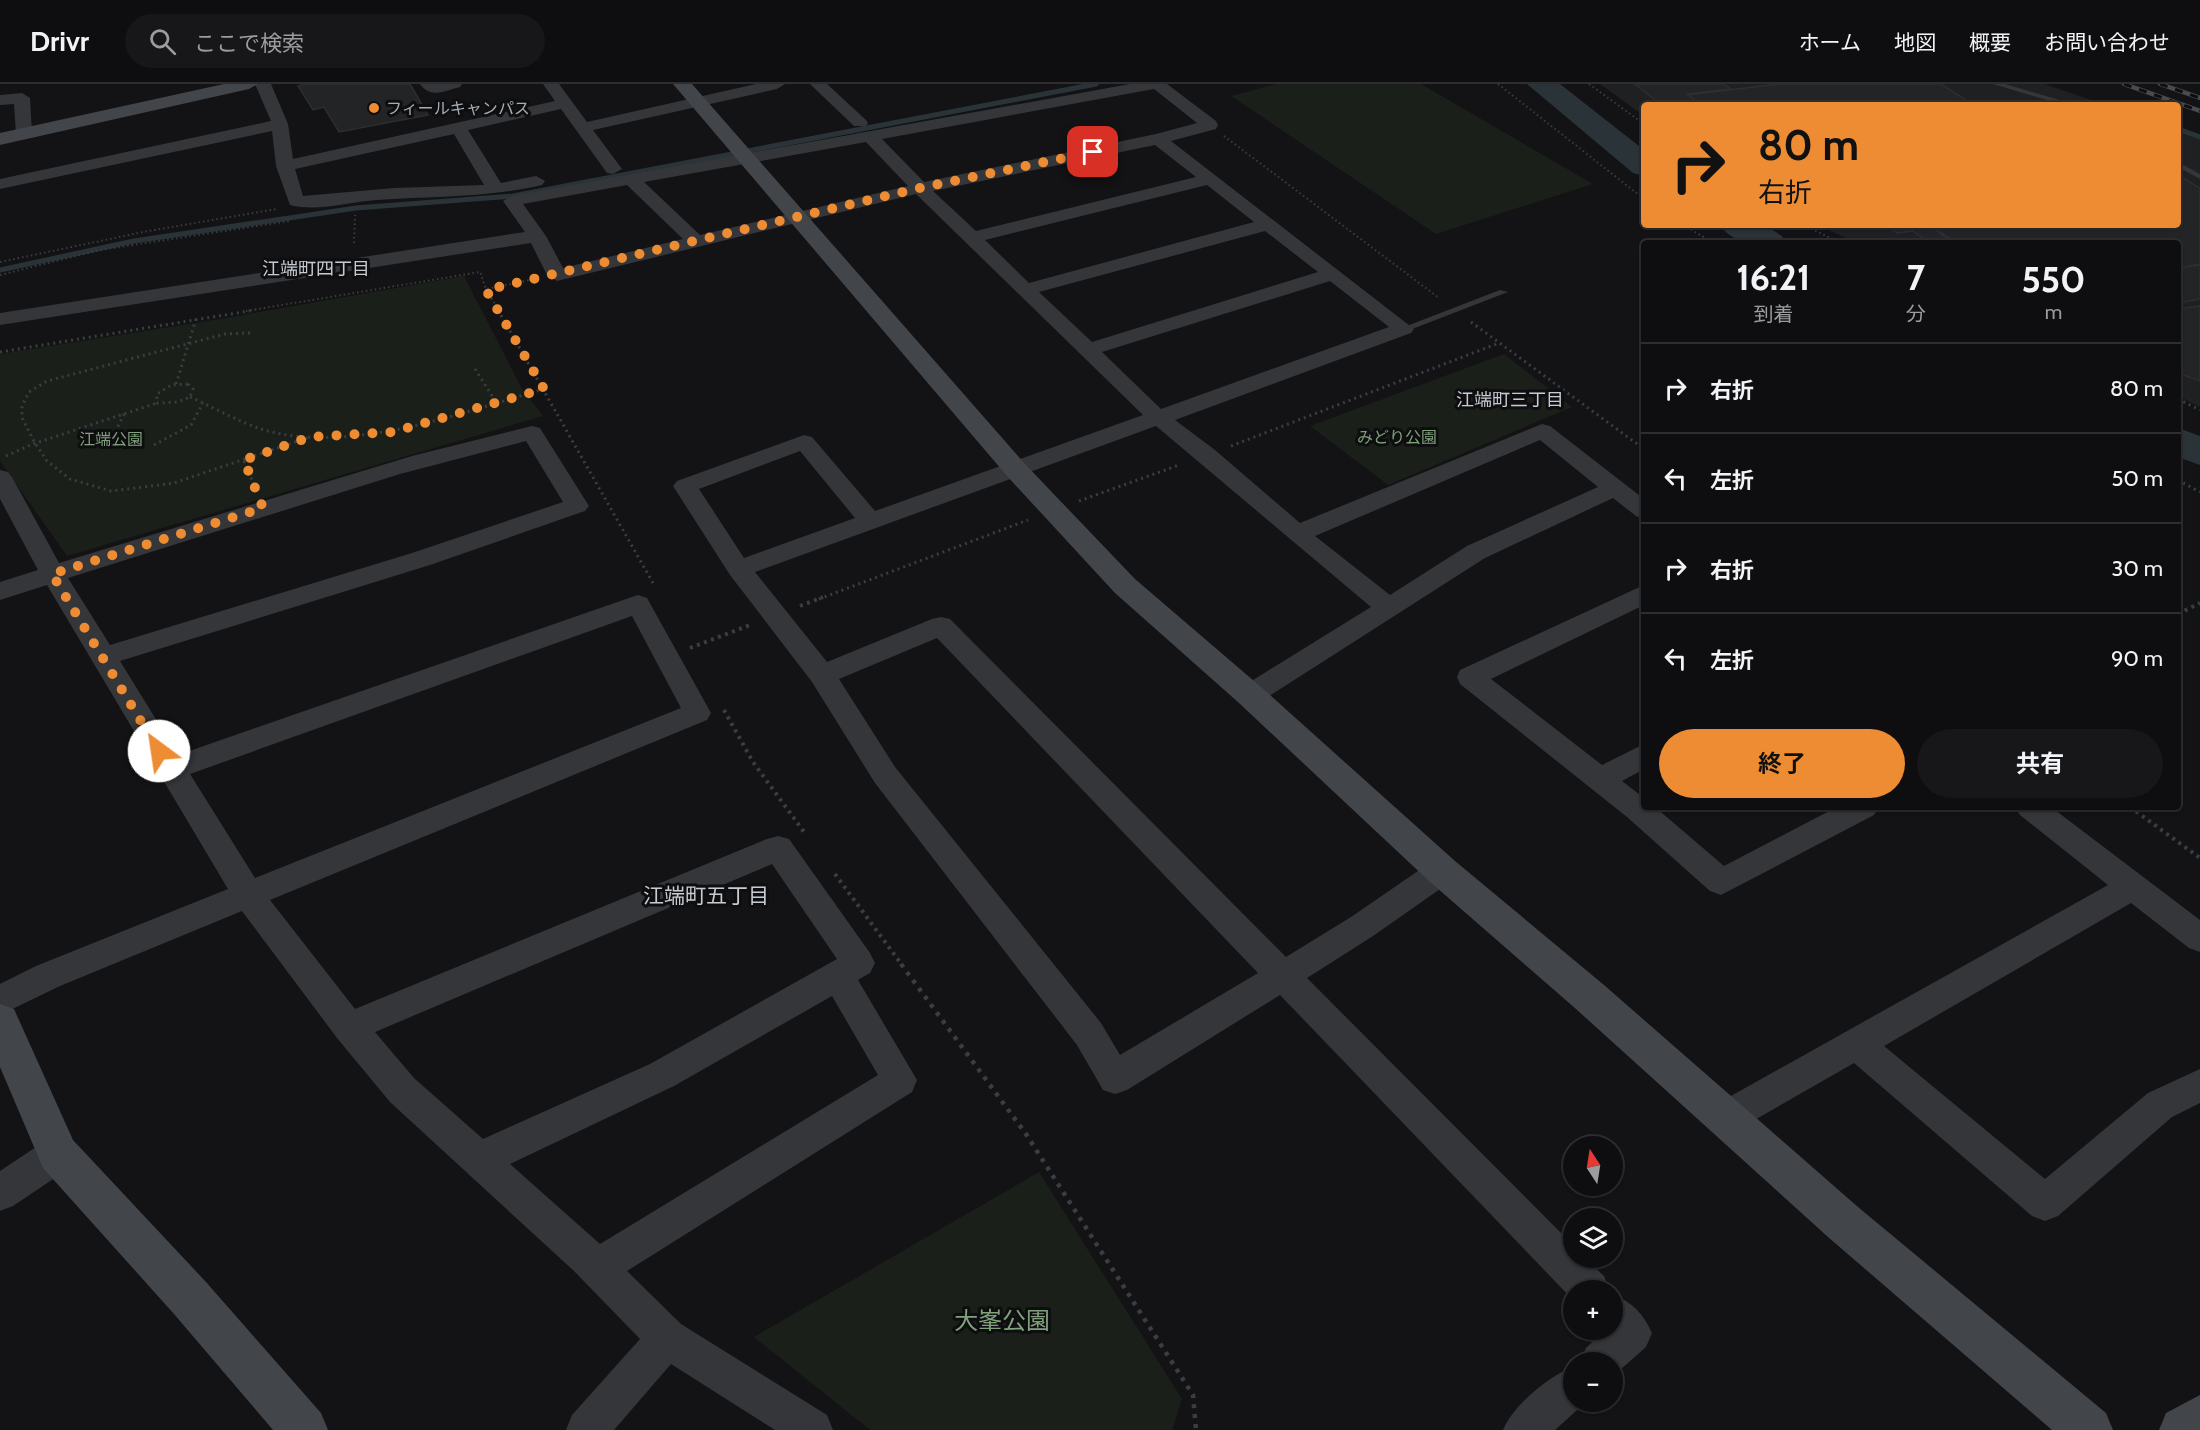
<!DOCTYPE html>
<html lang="ja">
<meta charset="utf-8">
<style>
:root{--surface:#0e0e10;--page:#171719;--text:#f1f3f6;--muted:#9b9c9f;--line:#2e2e30;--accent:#ed8c32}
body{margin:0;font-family:Cabin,"Noto Sans JP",sans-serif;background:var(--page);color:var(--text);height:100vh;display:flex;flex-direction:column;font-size:22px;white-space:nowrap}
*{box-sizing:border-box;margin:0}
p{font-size:20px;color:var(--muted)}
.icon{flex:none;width:33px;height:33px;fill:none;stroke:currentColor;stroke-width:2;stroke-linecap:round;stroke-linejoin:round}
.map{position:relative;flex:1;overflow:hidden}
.panel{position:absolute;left:1641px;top:156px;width:540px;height:570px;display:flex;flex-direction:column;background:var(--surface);border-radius:6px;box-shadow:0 2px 4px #0004,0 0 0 2px var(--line)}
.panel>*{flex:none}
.guide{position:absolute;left:1641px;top:18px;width:540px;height:126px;border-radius:6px;box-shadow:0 2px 4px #0004,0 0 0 2px var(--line);background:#ed8c32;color:#111;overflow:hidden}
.needle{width:39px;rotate:348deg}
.controls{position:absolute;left:1563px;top:1052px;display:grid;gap:12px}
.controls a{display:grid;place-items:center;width:60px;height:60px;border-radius:50%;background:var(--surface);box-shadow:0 2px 4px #0004,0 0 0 2px var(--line);font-size:30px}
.pin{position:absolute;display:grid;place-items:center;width:51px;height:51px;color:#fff;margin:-26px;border-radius:12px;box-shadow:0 3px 9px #0006}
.me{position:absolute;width:66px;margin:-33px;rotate:329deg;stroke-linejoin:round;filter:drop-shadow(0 0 4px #0008)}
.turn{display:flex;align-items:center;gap:21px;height:126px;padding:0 18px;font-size:27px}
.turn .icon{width:78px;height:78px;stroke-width:2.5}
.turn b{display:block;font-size:42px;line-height:51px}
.eta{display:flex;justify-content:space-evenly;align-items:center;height:102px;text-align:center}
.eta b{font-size:36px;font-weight:700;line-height:42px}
.primary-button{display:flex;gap:12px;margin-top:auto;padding:12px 18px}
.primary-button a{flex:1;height:69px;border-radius:36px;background:var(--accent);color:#111;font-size:24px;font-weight:700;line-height:69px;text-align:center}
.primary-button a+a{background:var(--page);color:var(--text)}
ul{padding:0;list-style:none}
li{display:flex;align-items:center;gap:18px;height:90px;padding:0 18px;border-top:2px solid var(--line)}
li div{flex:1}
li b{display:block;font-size:22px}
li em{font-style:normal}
header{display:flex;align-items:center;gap:36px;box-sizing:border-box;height:84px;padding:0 30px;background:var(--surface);border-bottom:2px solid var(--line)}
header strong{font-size:28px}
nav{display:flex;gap:33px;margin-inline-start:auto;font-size:21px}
.search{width:420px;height:54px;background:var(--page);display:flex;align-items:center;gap:15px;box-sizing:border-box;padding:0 21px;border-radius:33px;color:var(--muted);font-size:22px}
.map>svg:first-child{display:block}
.built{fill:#1f2022}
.green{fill:#1a1f19}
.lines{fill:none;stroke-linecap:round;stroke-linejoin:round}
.stream{stroke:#2a3438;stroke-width:5}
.river{fill:#2a3438;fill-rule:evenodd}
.building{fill:#232426;stroke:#2d2e31;stroke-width:1.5}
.path-far3{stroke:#3a3d41;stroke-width:2;stroke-dasharray:1.5 3;stroke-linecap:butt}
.path-far2{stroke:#3a3d41;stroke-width:3;stroke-dasharray:2 4;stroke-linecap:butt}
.path-far1{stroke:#3a3d41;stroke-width:4;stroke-dasharray:3 4.5;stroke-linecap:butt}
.path{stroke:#3a3d41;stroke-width:4.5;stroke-dasharray:4 6;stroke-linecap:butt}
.lane{fill:#34363a;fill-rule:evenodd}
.street{fill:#34363a;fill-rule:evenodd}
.secondary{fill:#42454a;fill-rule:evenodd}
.rail-casing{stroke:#474a4f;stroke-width:4.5}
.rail{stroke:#0e0e10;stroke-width:3;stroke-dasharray:8;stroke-linecap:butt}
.route{stroke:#ed8c32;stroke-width:10;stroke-dasharray:0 18}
.poi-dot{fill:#ed8c32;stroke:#0e0e10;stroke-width:2}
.labels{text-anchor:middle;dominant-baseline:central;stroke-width:6;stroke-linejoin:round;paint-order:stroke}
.far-poi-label{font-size:16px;fill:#a5adb5;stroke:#0e0e10;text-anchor:start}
.far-park-label{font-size:16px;fill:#81a07c;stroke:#0e0e10}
.far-neighbourhood-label{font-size:18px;fill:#c6cbd1;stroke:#0e0e10}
.neighbourhood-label{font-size:21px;fill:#c6cbd1;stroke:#0e0e10}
.near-park-label{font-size:24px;fill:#81a07c;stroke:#0e0e10}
</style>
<header>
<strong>Drivr</strong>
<div class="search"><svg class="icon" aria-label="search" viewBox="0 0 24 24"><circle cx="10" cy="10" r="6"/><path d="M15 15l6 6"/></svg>ここで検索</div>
<nav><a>ホーム</a><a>地図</a><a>概要</a><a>お問い合わせ</a></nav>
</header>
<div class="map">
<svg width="2200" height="1346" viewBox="0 0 2200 1346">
<rect width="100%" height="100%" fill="#131315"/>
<path class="built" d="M1600 0H2044L2106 21H1644V32Z
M2178 47 2200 54V323L2178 312V159H1857L1817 141H2178Z"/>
<path class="green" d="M1277 0H1421L1593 100 1436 150 1231 12Z
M464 192 521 303 543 332 67 472 0 377V270L232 233Z
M1504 270 1572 323 1388 401 1310 342Z
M1039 1088 1182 1315 1172 1346H870L754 1253Z"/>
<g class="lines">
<path class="stream" d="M2178 45 2200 53
M0 186 134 157 356 124 513 112 1096 0"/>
<path class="river" d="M1527 0H1560L1644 66V92L1633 89Z
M1720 141C1744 141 1772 136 1787 159 1763 159 1736 164 1720 141Z
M2178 344 2200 352V381L2178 373Z"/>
</g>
<path class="building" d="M306 0H410L428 31 339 48 324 23 313 26 298 2Z
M1635 0H1724L1731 5 1687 10 1701 21H1661Z
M1778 0H1941L1974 21H1701L1688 11Z
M2178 91 2200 104V180L2178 184V159H1956L1931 141H2178Z
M1886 141H1929L1953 159H1929L1913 147 1897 149Z
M2200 181V215L2178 219V184Z
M2200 222V297L2178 289V225Z"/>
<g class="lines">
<path class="path-far3" d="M1498 0 1644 115
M1589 0 1644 40
M1224 52 1439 214
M1683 141 1714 159
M1803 141 1841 159
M354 159 355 131
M0 178 148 147 277 125
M0 191 100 166 290 137
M246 227 480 188 486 205
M499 227 486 205 535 195"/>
<path class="path-far2" d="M498 226 653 499
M1471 238 1644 365
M250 249 225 250 47 297 29 308 22 322V334L35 359 47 377 70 395 111 407 174 399 310 353
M0 268 255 226
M475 285 496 318
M176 300 196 235
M188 300 193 305 190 313 178 318 157 319V310L171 301Z
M190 313C213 323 237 337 261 345 348 372 460 329 544 305
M2178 315 2200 326
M124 330 114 350 124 362
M154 361 191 341 203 319
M1231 362 1499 259
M6 372 33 360 157 319
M244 377 256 406
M2178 396 2200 408
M1079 417 1179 381
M819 515 1028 436"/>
<path class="path-far1" d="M800 522 823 513
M2178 530 2200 519
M690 564 750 541
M724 626 753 678 804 748
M2130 723 2200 774
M835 790 902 881"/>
<path class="path" d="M901 880 1026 1050 1193 1311 1196 1346"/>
<path class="lane" d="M1993 0H2005L2077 21H2064Z
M2178 78 2200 90V95L2178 83Z
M1500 206 1508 208 1407 247 1399 245Z"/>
<path class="street" d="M255 0H271L288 40 293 75 555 17 543 0H559L587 38 756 0H785L777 5 593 46 622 85 613 90 607 89 561 25 468 46 501 99 536 92 545 97 542 101C487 114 433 112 377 116 348 118 318 128 290 121L276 82 272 47 0 105V95L271 37ZM454 50 484 101 394 104 303 112 295 85Z
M420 0H462L460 3C444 7 431 15 420 0Z
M810 0H827L866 36 868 39 866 42H854Z
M1130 0H1167L1216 37 1218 41 1216 45 1171 57 1414 245 1411 249 1175 336 1215 366 1300 439 1542 340 1550 342 1644 415V435L1636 432 1613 414 1485 474 1260 618 1250 621 1240 618 1236 611 1240 604 1371 523 1156 342 755 488 827 578 932 535 941 533 950 535 1286 873 1351 833 1431 778 1442 774 1453 778 1457 787 1453 796 1373 852 1307 894 1574 1162V1173H1584L1604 1192 1609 1206H1574V1217L1280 911 1127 1006 1115 1010 1103 1006 1077 961 875 699 812 598 730 491 673 402 677 397 804 351 812 353 875 427 1143 331 916 110 557 197 547 191 531 159 0 241V229L525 148 503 117 512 112ZM1154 5 1197 39 1156 50 924 98 882 55ZM866 58 908 102 700 151 644 98ZM1155 61 1196 93 976 147 933 107ZM627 101 683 155 563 184 546 152 523 120ZM1207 101 1254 138 1029 199 985 156ZM1265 147 1318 188 1092 258 1039 208ZM1330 197 1389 243 1161 325 1102 268ZM1540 356 1598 403 1467 462 1390 511 1315 452ZM800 367 855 434 744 474 699 405ZM937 554 1258 889 1120 971 1101 939 895 683 839 595Z
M22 9 30 14 32 50 24 55 16 50 14 20 0 21V11Z
M532 342 540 344 543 349 589 422 585 427 430 481 120 577 178 671 629 514 638 511 647 514 711 629 707 636 270 816 355 925 767 755 778 752 789 755 870 869 875 879 870 889 858 896 917 996 912 1008 627 1187 681 1240 827 1331 833 1346H775L671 1280 614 1346H566L572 1331 640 1255 574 1187 390 1018 337 954 242 827 60 902 0 931V900L36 882 228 805 47 501 0 516V498L38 486 0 415V386L8 388 12 393 59 479 412 372ZM526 357 563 418 412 469 110 561 68 494 400 390ZM632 532 681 624 255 794 190 690ZM772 780 837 875 650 980 483 1055 414 994 375 948ZM832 912 878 991 600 1160 510 1080 674 1002Z
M1644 501V521L1491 595 1602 681 1644 660V685L1622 697 1644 714V723H1655L1724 782 1837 723H1879L1874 731 1721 811 1710 807 1627 733 1460 600 1457 593 1460 586Z
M2015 723H2051L2200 836V868L2189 864 2131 819 1884 962 2045 1095 2148 1009 2200 985V1019L2172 1033 2058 1132 2045 1137 2032 1132 1854 979 1737 1046 1725 1051 1713 1046 1707 1034 1713 1022 2108 801 2020 731Z
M58 1052 71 1057 76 1070 71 1083 13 1122 0 1127V1087L45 1057Z
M1612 1210C1631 1217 1644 1230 1652 1249L1646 1263 1612 1293V1278H1580L1586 1264 1603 1248 1600 1245H1612Z
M1574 1282V1317H1587L1555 1346H1503C1514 1320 1548 1293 1574 1282Z"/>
<path class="secondary" d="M224 0H258L249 5 0 61V49Z
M673 0H692L1025 380 1135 495 1261 603 1455 777 1604 901 1858 1123 2106 1329 2113 1346H2052L1828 1153 1576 925 1429 797 1239 619 1115 509 1007 392Z
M0 920 14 925 73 1056 206 1198 321 1329 328 1346H273L174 1230 43 1084 0 983Z
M2200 1311V1346H2159L2166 1329Z"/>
<g class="rail-casing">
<path id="rail" d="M2124 0 2200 27
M2160 0 2200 14"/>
</g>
<use href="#rail" class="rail"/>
</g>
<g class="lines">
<path class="route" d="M159 667 52 490 263 424 244 376 310 353 393 348 544 305 486 206 920 104 1093 68"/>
</g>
<circle class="poi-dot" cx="374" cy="24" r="6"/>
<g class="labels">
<g class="far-poi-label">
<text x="386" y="24">フィールキャンパス</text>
</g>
<g class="far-park-label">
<text x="1397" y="353">みどり公園</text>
<text x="111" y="355">江端公園</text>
</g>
<g class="far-neighbourhood-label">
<text x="316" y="185">江端町四丁目</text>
<text x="1510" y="316">江端町三丁目</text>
</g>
<g class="neighbourhood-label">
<text x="706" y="811">江端町五丁目</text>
</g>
<g class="near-park-label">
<text x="1002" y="1236">大峯公園</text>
</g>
</g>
</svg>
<div class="controls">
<a><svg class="needle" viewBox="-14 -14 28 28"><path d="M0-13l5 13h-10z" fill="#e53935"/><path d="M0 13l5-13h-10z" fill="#9b9c9f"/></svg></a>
<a><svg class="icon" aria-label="layers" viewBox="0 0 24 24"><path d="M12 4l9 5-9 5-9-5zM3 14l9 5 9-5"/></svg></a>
<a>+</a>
<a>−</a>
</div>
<div class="pin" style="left:1093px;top:68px;background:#d93025"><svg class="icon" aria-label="arrive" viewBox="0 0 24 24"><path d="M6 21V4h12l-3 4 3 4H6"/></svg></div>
<svg class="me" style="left:159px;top:667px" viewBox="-20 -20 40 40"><circle r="19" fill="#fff"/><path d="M0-13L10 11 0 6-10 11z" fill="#ed8c32"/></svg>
<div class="guide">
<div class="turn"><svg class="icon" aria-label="right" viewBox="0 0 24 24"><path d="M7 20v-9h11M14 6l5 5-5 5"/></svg><div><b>80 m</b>右折</div></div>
</div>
<section class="panel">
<div class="eta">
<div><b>16:21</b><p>到着</p></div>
<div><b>7</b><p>分</p></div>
<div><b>550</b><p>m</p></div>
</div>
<ul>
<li><svg class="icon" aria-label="right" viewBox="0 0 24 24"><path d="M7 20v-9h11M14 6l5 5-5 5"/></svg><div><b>右折</b></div><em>80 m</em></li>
<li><svg class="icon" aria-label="left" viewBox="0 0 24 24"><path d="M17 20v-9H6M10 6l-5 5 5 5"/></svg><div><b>左折</b></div><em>50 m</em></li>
<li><svg class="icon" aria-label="right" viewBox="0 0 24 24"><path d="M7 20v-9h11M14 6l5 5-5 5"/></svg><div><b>右折</b></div><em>30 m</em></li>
<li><svg class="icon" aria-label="left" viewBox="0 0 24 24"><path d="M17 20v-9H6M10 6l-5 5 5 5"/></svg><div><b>左折</b></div><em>90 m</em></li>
</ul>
<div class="primary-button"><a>終了</a><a>共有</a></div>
</section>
</div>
